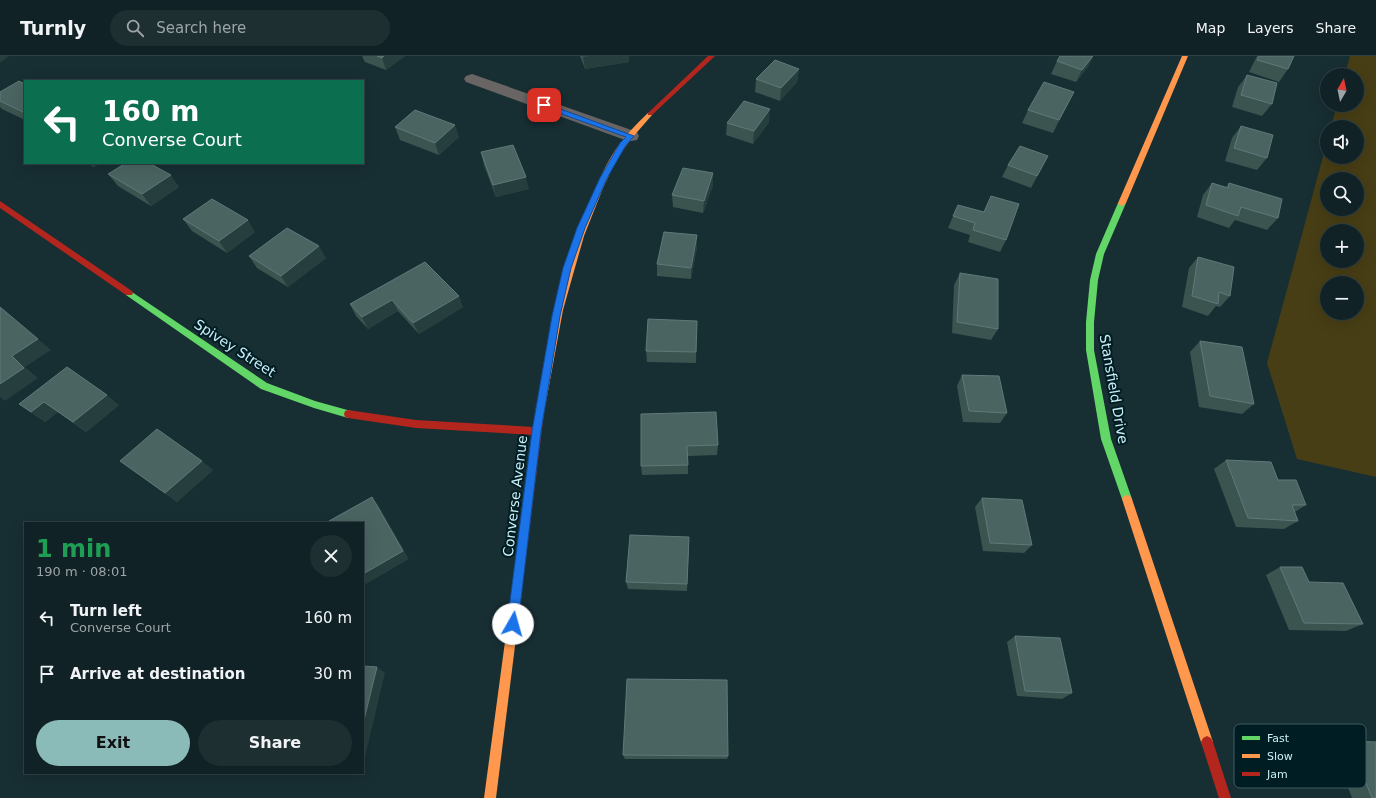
<!DOCTYPE html>
<meta charset="utf-8">
<style>
:root{--surface:#112226;--page:#1e2f32;--text:#f1f3f6;--muted:#9ca4a7;--line:#303f43;--accent:#8bbbb9}
body{margin:0;font-family:"DejaVu Sans",sans-serif;background:var(--page);color:var(--text);height:100vh;display:flex;flex-direction:column;font-size:15px;white-space:nowrap}
*{box-sizing:border-box;margin:0}
p{font-size:13px;color:var(--muted)}
.icon{flex:none;width:22px;height:22px;fill:none;stroke:currentColor;stroke-width:2;stroke-linecap:round;stroke-linejoin:round}
.map{position:relative;flex:1;overflow:hidden}
.panel{position:absolute;left:24px;top:466px;width:340px;height:252px;display:flex;flex-direction:column;background:var(--surface);border-radius:0px;box-shadow:0 4px 16px #0002,0 0 0 1px var(--line)}
.panel>*{flex:none}
.top-card{position:absolute;left:24px;top:24px;width:340px;height:84px;border-radius:0px;box-shadow:0 4px 16px #0002,0 0 0 1px var(--line);background:#0b6e4f;color:#fff;overflow:hidden}
.needle{width:26px;rotate:9deg}
.controls{position:absolute;left:1320px;top:12px;display:grid;gap:8px}
.controls a{display:grid;place-items:center;width:44px;height:44px;border-radius:50%;background:var(--surface);box-shadow:0 4px 16px #0002,0 0 0 1px var(--line);font-size:20px}
.pin{position:absolute;display:grid;place-items:center;width:34px;height:34px;color:#fff;margin:-17px;border-radius:8px;box-shadow:0 2px 6px #0006}
.me{position:absolute;width:44px;margin:-22px;rotate:7deg;stroke-linejoin:round;filter:drop-shadow(0 0 3px #0008)}
.turn{display:flex;align-items:center;gap:14px;height:84px;padding:0 12px;font-size:18px}
.turn .icon{width:52px;height:52px;stroke-width:2.5}
.turn b{display:block;font-size:28px;line-height:34px}
.round{display:grid;place-items:center;flex:none;width:42px;height:42px;border-radius:21px;background:var(--page)}
.overview{display:flex;align-items:center;justify-content:space-between;height:68px;padding:0 12px}
h1{font-size:24px;font-weight:600;line-height:30px;color:#1e9e55}
.cta{display:flex;gap:8px;margin-top:auto;padding:8px 12px}
.cta a{flex:1;height:46px;border-radius:24px;background:var(--accent);color:#111;font-size:16px;font-weight:600;line-height:46px;text-align:center}
.cta a+a{background:var(--page);color:var(--text)}
ul{padding:0;list-style:none}
li{display:flex;align-items:center;gap:12px;height:56px;padding:0 12px}
li div{flex:1}
li b{display:block;font-size:15px}
li em{font-style:normal}
header{display:flex;align-items:center;gap:24px;box-sizing:border-box;height:56px;padding:0 20px;background:var(--surface);border-bottom:1px solid var(--line)}
header strong{font-size:19px}
nav{display:flex;gap:22px;margin-inline-start:auto;font-size:14px}
.search{width:280px;height:36px;background:var(--page);display:flex;align-items:center;gap:10px;box-sizing:border-box;padding:0 14px;border-radius:22px;color:var(--muted);font-size:15px}
.map>svg:first-child{display:block}
.green{fill:#473e15;fill-rule:evenodd}
.lines{fill:none;stroke-linecap:round;stroke-linejoin:round}
.street{fill:#696564;fill-rule:evenodd}
.fast{fill:#63d668;fill-rule:evenodd}
.slow{fill:#ff974d;fill-rule:evenodd}
.jam{fill:#b3261e;fill-rule:evenodd}
.wall{fill:#3b5450}
.shaded-wall{fill:#263e3d}
.building{fill:#4a6462;stroke:#5e7a79}
.route{fill:#1a73e8;stroke:#114b97}
.labels{text-anchor:middle;dominant-baseline:central;stroke-width:4;stroke-linejoin:round;paint-order:stroke}
.street-label{font-size:14px;fill:#caeff7;stroke:#001d23}
.key{fill:#001d23;stroke:#3d5c63;stroke-width:1}
.key-label{font-size:11px;fill:#caeff7}
</style>
<header>
<strong>Turnly</strong>
<div class="search"><svg class="icon" aria-label="search" viewBox="0 0 24 24"><circle cx="10" cy="10" r="6"/><path d="M15 15l6 6"/></svg>Search here</div>
<nav><a>Map</a><a>Layers</a><a>Share</a></nav>
</header>
<div class="map">
<svg width="1376" height="742" viewBox="0 0 1376 742">
<rect width="100%" height="100%" fill="#172e33"/>
<path class="green" d="M1350 0H1376V421L1297 403 1267 307 1327 86V101H1357V71H1331L1337 49H1357V19H1345ZM1327 123H1357V153H1327ZM1327 175H1357V205H1327ZM1327 227H1357V257H1327Z"/>
<g class="lines">
<path class="street" d="M472 18 637 76 639 80 637 84 631 85 625 84 466 26 464 23 466 20Z"/>
<path class="fast" d="M1122 144 1126 147 1104 198 1098 224 1094 266V294L1111 383 1132 443 1130 446 1127 447 1124 446 1122 443 1101 383 1086 294V266L1090 224 1096 198 1118 147Z
M129 234 267 327 315 345 351 355 352 358 351 361 348 362 314 352 261 333 126 239 125 237 126 235Z"/>
<path class="slow" d="M1182 0H1188L1126 147 1122 150 1119 149 1118 147Z
M650 56 652 57V59L632 82 617 102 603 132 584 180 563 254 544 357 543 360H537L536 357C546 288 560 221 586 156 594 135 603 113 616 93 625 80 636 68 648 57Z
M1127 439 1130 440 1132 443 1213 686 1211 690 1207 692 1203 690 1201 686 1122 443 1124 440Z
M518 521 522 523 523 526 496 742H484L513 526 514 523Z"/>
<path class="jam" d="M708 0H715L652 59H648V57Z
M0 145 132 235 133 237 132 239H126L0 152Z
M540 353 543 354 544 357 523 526 522 529 518 531 514 529 513 526 533 379 416 372 348 362 345 361 344 358 345 355 348 354 416 364 534 371 537 354Z
M1207 680 1211 682 1213 686 1231 742H1219L1201 686 1203 682Z"/>
</g>
<path class="wall" d="M362 0H405L386 14 365 6Z
M580 0H629V6L585 13Z
M1093 0 1088 11 1076 26 1051 18 1057 5Z
M1257 0H1294L1288 13 1279 26 1249 16Z
M799 13 797 26 780 45 755 36 756 23Z
M1247 19 1272 48 1262 60 1232 51 1238 31Z
M25 28V64L2 53 0 51V36Z
M1068 48 1053 77 1022 67 1028 54Z
M769 66 753 88 726 79 727 67Z
M1241 70 1267 102 1257 114 1225 105 1232 82Z
M395 71 459 81 439 99 400 84Z
M481 96 529 133 496 141 484 109Z
M87 107H101L94 111Z
M1008 109 1042 112 1031 132 1002 121Z
M108 118 179 131 151 150 118 130Z
M1212 127 1226 131 1229 127 1278 162 1267 174 1235 164 1229 172 1197 161 1203 139Z
M713 129 703 157 673 151 672 139Z
M991 140 1006 184 1000 196 968 186 970 179 948 172 953 160 984 156Z
M183 163 255 176 227 197 192 175Z
M697 179V191L691 223 657 220V208Z
M249 200 326 202 288 231 257 212Z
M1198 201 1230 240 1220 251 1216 250 1208 260 1182 251 1189 212Z
M425 206 463 251 419 278 398 255 368 273 356 260 350 248Z
M960 217 998 273 991 284 952 277 954 229Z
M697 265 696 307 647 306 646 295Z
M1200 285 1254 348 1242 358 1199 351 1190 296Z
M962 319 1007 357 1000 367 963 366 957 330Z
M19 348 119 349 86 376 58 356 45 366Z
M641 358 718 389 717 399 688 400V418L642 419 641 410Z
M1226 404 1278 424 1306 449 1295 456 1298 465 1284 473 1236 471 1214 413Z
M120 405 213 414 177 446Z
M982 442 1032 489 1024 497 983 495 975 451Z
M689 490 687 535 628 533 626 526Z
M1280 511 1309 526 1363 568 1346 575 1289 574 1266 519Z
M1015 580 1072 637 1062 643 1017 640 1007 586Z
M1349 685 1376 742H1352L1332 689Z
M623 699 728 700 727 703H625Z"/>
<path class="shaded-wall" d="M0 0H9L0 7Z
M384 0H405L386 14 382 2Z
M590 0H629V6L585 13 583 1Z
M1093 0 1088 11 1076 26 1082 14Z
M799 13 797 26 780 45 781 32Z
M1074 36 1068 48 1053 77 1059 64Z
M770 53 769 66 753 88 754 75Z
M455 69 459 81 439 99 435 87Z
M1048 100 1042 112 1031 132 1037 120Z
M91 107H101L94 111Z
M713 117V129L703 157 704 145Z
M171 119 179 131 151 150 142 138Z
M526 121 529 133 496 141 493 129Z
M248 164 255 176 227 197 219 185Z
M697 179V191L691 223V212Z
M319 190 326 202 288 231 281 220Z
M459 240 463 251 419 278 413 267Z
M392 244 398 255 368 273 362 261Z
M38 283 51 294 25 311 38 322 5 345 0 341V328L12 300Z
M107 339 119 349 86 376 73 366Z
M44 346 58 356 45 366 31 356Z
M202 405 213 414 177 446 165 437Z
M372 441 379 450 409 503 366 528 363 525V518Z
M377 611 385 617 363 709V668Z"/>
<path class="building" d="M377 0H384L382 2Z
M1060 0H1093L1082 14 1057 5Z
M1259 0H1294L1288 13 1257 4Z
M775 4 799 13 781 32 756 23Z
M1247 19 1277 27 1272 48 1241 39Z
M19 25 25 28V55L23 56 0 45V36Z
M1044 26 1074 36 1059 64 1028 54Z
M744 45 770 53 754 75 727 67Z
M415 54 455 69 435 87 395 71Z
M1241 70 1273 79 1267 102 1234 92Z
M513 89 526 121 493 129 481 96Z
M1020 90 1048 100 1037 120 1008 109Z
M126 107H149L171 119 142 138 108 118Z
M683 112 713 117 704 145 672 139Z
M1212 127 1228 132 1229 127 1282 143 1278 162 1241 151 1238 160 1206 149Z
M991 140 1019 148 1006 184 973 174 975 167 953 160 958 149 984 156Z
M212 143 248 164 219 185 183 163Z
M287 172 319 190 281 220 249 200Z
M664 176 697 179 691 212 657 208Z
M1198 201 1234 211 1230 240 1219 236 1218 248 1192 240Z
M425 206 459 240 413 267 392 244 362 261 350 248Z
M960 217 998 223V273L957 266Z
M0 251 38 283 12 300 24 312 0 328Z
M648 263 697 265 696 296 646 295Z
M1200 285 1242 291 1254 348 1210 340Z
M67 311 107 339 73 366 44 346 31 356 19 348Z
M962 319 999 320 1007 357 969 355Z
M716 356 718 389 687 390 688 409 641 410V358Z
M157 373 202 405 165 437 120 405Z
M1226 404 1271 406 1278 424H1296L1306 449H1292L1298 465 1248 462Z
M372 441 403 495 363 518V467H330L329 465Z
M982 442 1022 444 1032 489 990 487Z
M630 479 689 481 687 528 626 526Z
M1280 511H1302L1309 526 1343 527 1363 568 1304 567Z
M1015 580 1060 582 1072 637 1025 635Z
M363 610 377 611 363 668Z
M627 623 727 624 728 700 623 699Z
M1349 685 1376 686V742H1372Z"/>
<path class="route" d="M544 47 634 80 626 89 607 122 585 172 571 212 560 260 541 375 518 568 516 572 513 574 509 572 507 568 532 375 552 260 563 212 577 172 600 122 620 87 626 81 542 51V48Z"/>
<g class="labels">
<g class="street-label">
<text transform="translate(235 292) rotate(33)">Spivey Street</text>
<text transform="translate(1114 333) rotate(80)">Stansfield Drive</text>
<text transform="translate(515 440) rotate(-83)">Converse Avenue</text>
</g>
</g>
<rect x="1234" y="668" width="132" height="64" rx="6" class="key"/>
<rect x="1242" y="680" width="18" height="4" fill="#63d668"/>
<rect x="1242" y="698" width="18" height="4" fill="#ff974d"/>
<rect x="1242" y="716" width="18" height="4" fill="#b3261e"/>
<g class="key-label">
<text x="1267" y="686">Fast</text>
<text x="1267" y="704">Slow</text>
<text x="1267" y="722">Jam</text>
</g>
</svg>
<div class="controls">
<a><svg class="needle" viewBox="-14 -14 28 28"><path d="M0-13l5 13h-10z" fill="#e53935"/><path d="M0 13l5-13h-10z" fill="#9ca4a7"/></svg></a>
<a><svg class="icon" aria-label="sound" viewBox="0 0 24 24"><path d="M4 9h4l5-4v14l-5-4H4zM17 9q2 3 0 6"/></svg></a>
<a><svg class="icon" aria-label="search" viewBox="0 0 24 24"><circle cx="10" cy="10" r="6"/><path d="M15 15l6 6"/></svg></a>
<a>+</a>
<a>−</a>
</div>
<div class="pin" style="left:544px;top:49px;background:#d93025"><svg class="icon" aria-label="arrive" viewBox="0 0 24 24"><path d="M6 21V4h12l-3 4 3 4H6"/></svg></div>
<svg class="me" style="left:513px;top:568px" viewBox="-20 -20 40 40"><circle r="19" fill="#fff"/><path d="M0-13L10 11 0 6-10 11z" fill="#1a73e8"/></svg>
<div class="top-card">
<div class="turn"><svg class="icon" aria-label="left" viewBox="0 0 24 24"><path d="M17 20v-9H6M10 6l-5 5 5 5"/></svg><div><b>160 m</b>Converse Court</div></div>
</div>
<section class="panel">
<div class="overview"><div><h1>1 min</h1><p>190 m · 08:01</p></div><a class="round"><svg class="icon" aria-label="close" viewBox="0 0 24 24"><path d="M6 6l12 12M18 6L6 18"/></svg></a></div>
<ul>
<li><svg class="icon" aria-label="left" viewBox="0 0 24 24"><path d="M17 20v-9H6M10 6l-5 5 5 5"/></svg><div><b>Turn left</b><p>Converse Court</p></div><em>160 m</em></li>
<li><svg class="icon" aria-label="arrive" viewBox="0 0 24 24"><path d="M6 21V4h12l-3 4 3 4H6"/></svg><div><b>Arrive at destination</b></div><em>30 m</em></li>
</ul>
<div class="cta"><a>Exit</a><a>Share</a></div>
</section>
</div>
